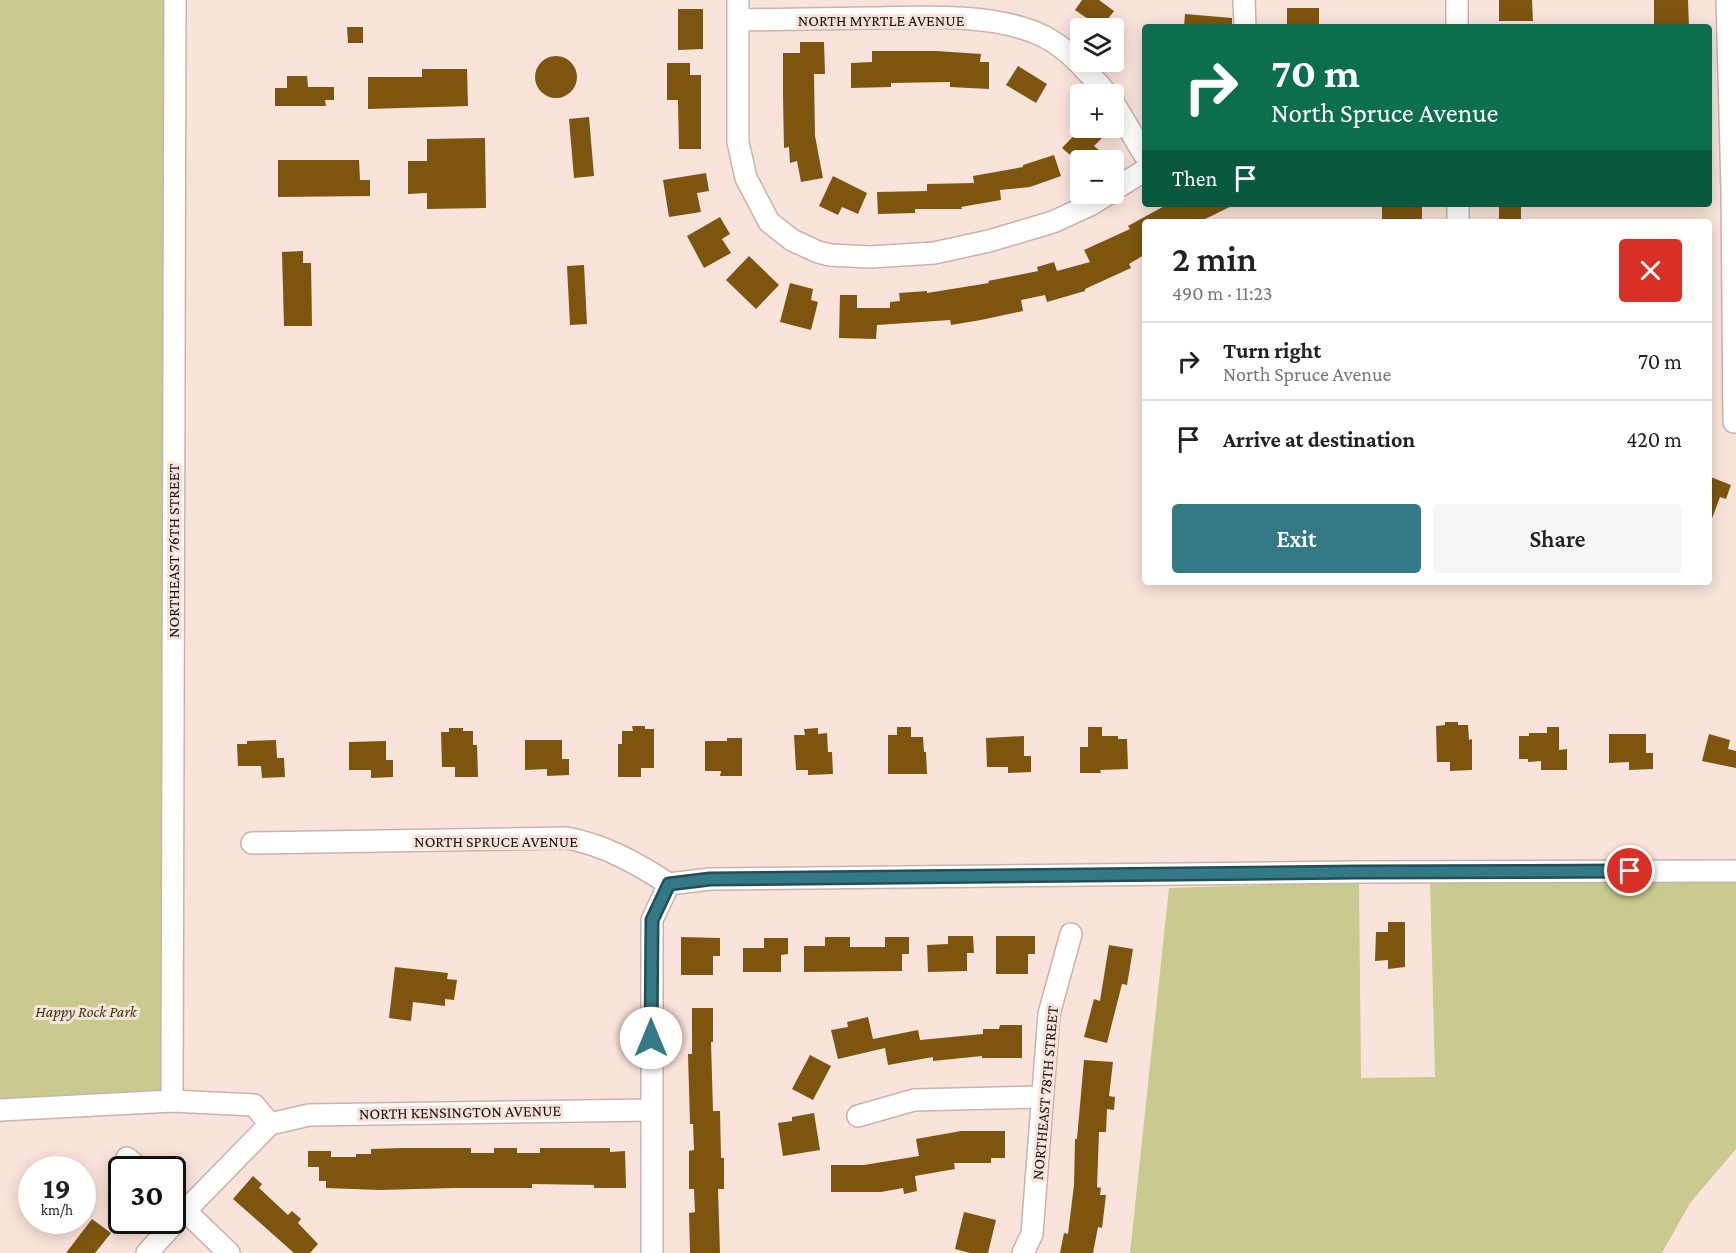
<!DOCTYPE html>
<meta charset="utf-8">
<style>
:root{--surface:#fff;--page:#f6f6f6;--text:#222;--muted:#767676;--line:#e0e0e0;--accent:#347a86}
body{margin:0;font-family:"Crimson Pro",serif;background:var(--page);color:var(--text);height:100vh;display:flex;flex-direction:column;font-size:22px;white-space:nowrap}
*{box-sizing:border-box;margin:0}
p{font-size:20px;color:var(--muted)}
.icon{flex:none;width:33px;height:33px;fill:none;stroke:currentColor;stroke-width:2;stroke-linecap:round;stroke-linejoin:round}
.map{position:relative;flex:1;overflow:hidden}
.drawer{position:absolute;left:1142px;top:219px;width:570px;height:366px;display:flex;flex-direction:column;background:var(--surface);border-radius:6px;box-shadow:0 3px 15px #0003}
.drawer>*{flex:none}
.hud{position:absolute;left:1142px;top:24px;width:570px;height:183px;border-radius:6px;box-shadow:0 3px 15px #0003;background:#0b6e4f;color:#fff;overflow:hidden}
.buttons{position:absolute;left:1070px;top:18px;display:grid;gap:12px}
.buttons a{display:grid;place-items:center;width:54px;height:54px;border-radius:6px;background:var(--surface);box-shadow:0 3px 15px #0003;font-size:30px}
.speed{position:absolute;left:18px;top:1156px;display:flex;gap:12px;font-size:30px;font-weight:700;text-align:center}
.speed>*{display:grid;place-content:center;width:78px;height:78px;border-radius:50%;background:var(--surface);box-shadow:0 3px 15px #0003;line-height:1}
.speed small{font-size:15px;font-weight:400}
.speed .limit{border:3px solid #111;border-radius:9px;background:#fff;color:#111}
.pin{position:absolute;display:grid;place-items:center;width:51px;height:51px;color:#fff;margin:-26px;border:3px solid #fff;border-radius:50%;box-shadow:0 2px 6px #0007}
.me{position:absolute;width:66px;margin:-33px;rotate:0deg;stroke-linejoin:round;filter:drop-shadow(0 0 4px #0008)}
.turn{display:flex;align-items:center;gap:21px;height:126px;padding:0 30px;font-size:27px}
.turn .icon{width:78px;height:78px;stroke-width:2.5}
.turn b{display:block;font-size:42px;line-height:51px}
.then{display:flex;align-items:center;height:57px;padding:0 30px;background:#0003;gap:12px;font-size:22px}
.round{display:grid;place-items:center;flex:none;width:63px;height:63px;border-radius:6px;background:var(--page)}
.summary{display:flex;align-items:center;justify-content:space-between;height:102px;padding:0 30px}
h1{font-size:36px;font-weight:600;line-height:45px}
.primary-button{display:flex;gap:12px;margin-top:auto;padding:12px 30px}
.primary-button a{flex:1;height:69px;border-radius:6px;background:var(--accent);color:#fff;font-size:24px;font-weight:600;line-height:69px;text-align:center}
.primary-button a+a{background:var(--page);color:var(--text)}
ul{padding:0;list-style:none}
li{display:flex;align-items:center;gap:18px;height:78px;padding:0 30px;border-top:2px solid var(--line)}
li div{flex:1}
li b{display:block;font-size:22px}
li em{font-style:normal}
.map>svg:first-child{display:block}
.green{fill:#c8ca90}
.building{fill:#7d550f}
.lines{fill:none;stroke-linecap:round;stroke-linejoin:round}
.minor-casing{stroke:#cab3ab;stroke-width:24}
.minor{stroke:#fff;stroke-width:21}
.route-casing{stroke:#224f57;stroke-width:15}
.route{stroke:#347a86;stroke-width:10}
.labels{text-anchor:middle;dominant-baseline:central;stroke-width:6;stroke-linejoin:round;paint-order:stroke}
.street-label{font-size:16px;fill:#1a120f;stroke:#fae3da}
.park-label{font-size:16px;font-style:italic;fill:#3a3a10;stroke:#fae3da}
</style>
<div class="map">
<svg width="1736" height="1253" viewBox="0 0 1736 1253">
<rect width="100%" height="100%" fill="#fae3da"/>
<path class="green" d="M0 0H166L172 1101 0 1105Z
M1736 879V1149L1690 1203 1662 1253H1130L1169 888 1359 882 1361 1078 1431 1077H1435L1430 880Z"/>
<path class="building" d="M1082 0H1099L1114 11 1101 28 1075 10Z
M1499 0H1532L1533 21H1499Z
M1654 0H1688L1689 27 1654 26Z
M1287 8H1319V27H1287Z
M678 9H703V49L678 50Z
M1185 14 1232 18V27H1184Z
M347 27H363V43H348Z
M800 42H824L825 74H814L815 136 823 178 801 182 797 161 790 163 789 147 784 148 783 96V53H800Z
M872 51H936L981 54 980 62H989V89L950 87V82L891 83V87L851 88V63L872 62Z
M535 77a21 21 0 1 1 42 0a21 21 0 1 1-42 0Z
M667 63H690V75H701V149H679L678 100H667Z
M1018 66 1047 84 1036 103 1006 85Z
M422 69H467L468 106 368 109V77H422Z
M287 76H307L308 87H334V100H325L326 106H275V88H287Z
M589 117 594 176 574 178 569 119Z
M1081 128H1090L1102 138 1094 146 1101 152 1093 160H1076L1062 148Z
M485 138 486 208 427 209V193L408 194V161H427V139Z
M1054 155 1061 176 1030 187 1000 190 1001 200 961 207 962 209H915V213L878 214 877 192 927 191V184L974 183 973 176 1023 167V165Z
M278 160H359L360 180H370V196L278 197Z
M706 173 709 191 697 193 701 212 669 217 663 180Z
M833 176 867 193 858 214 842 207 838 215 819 206Z
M1168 204H1236L1199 222H1144V255L1129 264 1131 268 1085 289V291L1047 302 1045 295 1021 300 1023 311 981 320 951 325 950 320 877 325 876 339 839 338 840 295H857V308H890V302L900 301 899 293 927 291V293L989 283 988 281 1038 271 1037 267 1054 262 1057 271 1090 262 1084 250 1130 229 1128 226Z
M1382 204H1422V222H1382Z
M1499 204H1521V222H1499Z
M720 217 730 234 722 239 731 253 704 268 687 236Z
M303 251V263H311L312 326H284L282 252Z
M749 256 779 285 756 309 726 280Z
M584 265 587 324 570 325 567 266Z
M790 283 813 289 811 300 818 302 811 330 780 322Z
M1708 476 1731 485 1726 499 1720 497 1710 524Z
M1445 722H1458V725H1468L1469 740 1472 739V770L1450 771V762H1437L1436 726 1445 725Z
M632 726H645V729H654V768H641V777H618V744H622V731H633Z
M897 727H911V737H923L924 752H926L927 774H888V735H897Z
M1088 727H1102V736H1118V739H1127L1128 769 1100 770 1101 773H1080V747H1088Z
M1547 727H1559V750L1567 749V770H1541V761L1528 762V759H1519V736H1529V733H1547Z
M449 728H463V731H473V745H477L478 777H455V767H442L441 732H449Z
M818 728V734L827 733 828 752H832L833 774 808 775V770H796L794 735H805L804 729Z
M1609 734H1646V753H1653V769L1629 770V762L1609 763Z
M1709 734 1730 740 1728 749 1736 751V768L1702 761Z
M1024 736V756H1031V772L1008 773V767H987L986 738Z
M727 738H742V776H720L721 771H705V741H727Z
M276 740 277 758H284L285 777 262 778 261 766H238L237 744H247V741Z
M525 740H562V759H569V775L547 776V769L525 770Z
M386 741V760H393V777L371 778V770H349V742Z
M1388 922H1405V967L1388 969V960L1375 961 1376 932H1388Z
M948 936H973L974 953H967V971L928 972 927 945 948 944Z
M996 936H1035V954H1028V974H996Z
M681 937 720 938V956H713V975H681Z
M825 937H850V947H885V937H909V954H902V971L804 972V946H825Z
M764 938H788V954L781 955V972H743V948H764Z
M1109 945 1133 949 1127 985 1122 984 1107 1043 1084 1037 1094 999 1100 1001Z
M395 967 448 973 447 979 457 980 454 1000 445 999V1006L413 1002 411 1021 389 1018Z
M692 1008H713V1042H711L713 1111H720L721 1158H724V1189H718L720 1253H690L689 1213 695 1212 694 1189H689V1151L694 1150 693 1124H690L688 1054H692Z
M868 1017 873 1039 918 1030 920 1040 983 1034V1029H999L1000 1025H1022V1058H982V1056L933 1061V1057L888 1065 885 1048 838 1059 831 1030 848 1027 847 1022Z
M810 1055 831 1066 813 1100 792 1089Z
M1084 1060 1113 1062 1109 1096 1115 1097 1114 1110 1107 1109 1106 1132H1099L1097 1187 1101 1188 1100 1195H1106L1102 1228 1098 1227 1093 1253H1060L1064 1233 1068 1234 1074 1185 1075 1139H1077Z
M814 1113 820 1150 783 1156 778 1123 792 1121V1117Z
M961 1131H1005V1158H991V1163H954L955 1169 915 1176 917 1191 904 1194 903 1188 881 1192H831V1165H864L919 1156 916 1139Z
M402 1148H471V1153H494V1148H517V1153H540V1148H610V1152L625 1151 626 1188H594V1185L532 1184V1188H455L379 1190 326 1188V1181H319V1167H308V1151H331V1157H356V1154H371V1149Z
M253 1176 262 1184 259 1188 288 1215 292 1211 301 1219 298 1223 318 1244 310 1253H294L233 1199Z
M964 1212 996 1220 988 1253H970L955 1249Z
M92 1219 111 1233 95 1253H66Z"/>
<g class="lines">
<g class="minor-casing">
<path id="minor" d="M738 0V142L746 178 769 222 792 240 818 252 830 255 870 257 934 253 989 241 1053 222 1090 205 1108 194
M1244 0 1245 27
M1457 0V27
M1727 0 1732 190 1734 422
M738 20C782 19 827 19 871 18 923 17 996 13 1043 36 1069 49 1088 72 1107 94
M1113 102 1144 154
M1113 190 1144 171
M1458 204V222
M252 843 567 838C605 845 638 864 669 884L710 879 1356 872 1736 871
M172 1101 175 0
M0 1110 172 1101 254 1105 270 1124
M858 1116 914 1100 1042 1097
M127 1158 141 1170
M172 1198 229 1253
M147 1253 186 1210 270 1124 309 1115 651 1110
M652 1253V920L669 884
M1023 1253 1032 1234 1049 1014 1071 934"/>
</g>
<use href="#minor" class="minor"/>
</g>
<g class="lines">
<g class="route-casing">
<path id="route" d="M651 1038 652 920 669 884 710 879 1356 872 1630 871"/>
</g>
<use href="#route" class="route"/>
</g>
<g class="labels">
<g class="street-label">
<text x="881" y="20">NORTH MYRTLE AVENUE</text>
<text transform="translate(173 551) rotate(-90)">NORTHEAST 76TH STREET</text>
<text x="496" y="841">NORTH SPRUCE AVENUE</text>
<text transform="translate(1045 1093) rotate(-85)">NORTHEAST 78TH STREET</text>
<text transform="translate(460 1112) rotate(-1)">NORTH KENSINGTON AVENUE</text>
</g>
<g class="park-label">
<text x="86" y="1011">Happy Rock Park</text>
</g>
</g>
</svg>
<div class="buttons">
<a><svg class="icon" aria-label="layers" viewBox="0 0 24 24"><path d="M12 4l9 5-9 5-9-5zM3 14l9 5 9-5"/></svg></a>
<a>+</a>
<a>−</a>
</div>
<div class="speed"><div>19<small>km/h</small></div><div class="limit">30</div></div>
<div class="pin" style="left:1630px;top:871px;background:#d93025"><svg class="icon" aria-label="arrive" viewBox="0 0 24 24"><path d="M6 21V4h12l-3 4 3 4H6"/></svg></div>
<svg class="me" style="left:651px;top:1038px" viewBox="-20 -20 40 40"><circle r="19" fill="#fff"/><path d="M0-13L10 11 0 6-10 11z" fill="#347a86"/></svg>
<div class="hud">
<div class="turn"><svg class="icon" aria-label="right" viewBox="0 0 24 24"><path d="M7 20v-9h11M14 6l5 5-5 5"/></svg><div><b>70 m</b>North Spruce Avenue</div></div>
<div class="then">Then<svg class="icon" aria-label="arrive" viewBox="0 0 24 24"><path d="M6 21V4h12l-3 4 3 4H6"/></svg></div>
</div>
<section class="drawer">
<div class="summary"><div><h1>2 min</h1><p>490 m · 11:23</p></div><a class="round" style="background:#d93025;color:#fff"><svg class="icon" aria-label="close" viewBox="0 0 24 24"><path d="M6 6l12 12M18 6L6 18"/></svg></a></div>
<ul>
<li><svg class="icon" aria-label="right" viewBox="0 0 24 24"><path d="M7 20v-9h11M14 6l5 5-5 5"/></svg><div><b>Turn right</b><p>North Spruce Avenue</p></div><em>70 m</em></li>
<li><svg class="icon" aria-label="arrive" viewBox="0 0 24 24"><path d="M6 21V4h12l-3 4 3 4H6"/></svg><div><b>Arrive at destination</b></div><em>420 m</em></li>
</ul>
<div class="primary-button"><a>Exit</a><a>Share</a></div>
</section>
</div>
